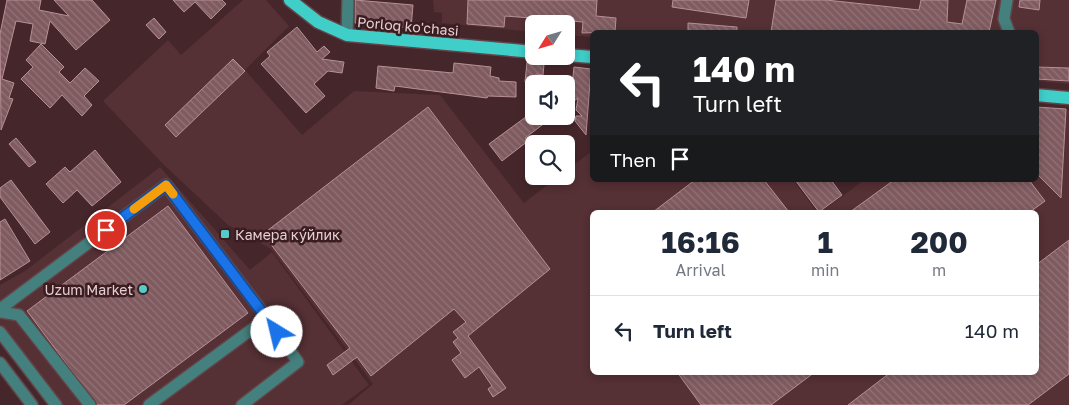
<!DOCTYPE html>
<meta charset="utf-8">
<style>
:root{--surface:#fff;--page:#f2f2f3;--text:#1f2937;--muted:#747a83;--line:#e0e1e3}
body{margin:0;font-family:"Golos Text",sans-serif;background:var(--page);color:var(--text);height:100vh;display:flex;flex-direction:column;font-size:19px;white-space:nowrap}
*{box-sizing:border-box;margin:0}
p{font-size:16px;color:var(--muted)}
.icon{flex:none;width:28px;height:28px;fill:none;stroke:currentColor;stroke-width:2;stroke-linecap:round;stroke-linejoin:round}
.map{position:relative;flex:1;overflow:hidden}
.side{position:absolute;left:590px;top:210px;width:449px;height:165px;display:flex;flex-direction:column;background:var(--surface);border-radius:8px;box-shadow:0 2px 8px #0003}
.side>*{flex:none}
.hud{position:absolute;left:590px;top:30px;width:449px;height:152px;border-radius:8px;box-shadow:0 2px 8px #0003;background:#202124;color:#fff;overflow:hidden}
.needle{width:32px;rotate:233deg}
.controls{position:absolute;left:525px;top:15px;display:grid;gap:10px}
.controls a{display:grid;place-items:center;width:50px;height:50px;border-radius:8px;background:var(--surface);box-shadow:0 2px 8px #0003;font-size:25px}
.pin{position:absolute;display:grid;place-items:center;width:42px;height:42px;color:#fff;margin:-21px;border:2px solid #fff;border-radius:50%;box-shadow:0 1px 5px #0007}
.me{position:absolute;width:55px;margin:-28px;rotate:324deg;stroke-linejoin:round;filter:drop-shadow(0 0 4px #0008)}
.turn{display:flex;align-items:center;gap:18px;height:105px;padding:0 20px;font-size:22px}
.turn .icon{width:65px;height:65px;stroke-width:2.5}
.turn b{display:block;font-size:35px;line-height:42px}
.then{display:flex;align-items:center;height:48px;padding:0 20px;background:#0003;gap:10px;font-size:19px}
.eta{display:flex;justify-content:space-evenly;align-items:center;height:85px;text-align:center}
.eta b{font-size:30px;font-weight:700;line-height:35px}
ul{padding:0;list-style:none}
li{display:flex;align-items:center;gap:15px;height:70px;padding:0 20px;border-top:1px solid var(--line)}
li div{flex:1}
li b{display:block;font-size:19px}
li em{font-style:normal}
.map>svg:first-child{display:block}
.built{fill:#553035}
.building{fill:url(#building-back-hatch);stroke:#b79095}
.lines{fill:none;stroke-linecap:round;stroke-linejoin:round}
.minor-casing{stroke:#624449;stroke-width:14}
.major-casing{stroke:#624449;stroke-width:15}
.minor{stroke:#44807d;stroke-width:11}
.major{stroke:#40cec9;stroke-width:12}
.route-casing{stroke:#114b97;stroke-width:12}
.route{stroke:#1a73e8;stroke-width:9}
.slow{stroke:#f59e0b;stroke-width:9}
.poi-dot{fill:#54cdc8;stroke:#3b1c21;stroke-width:2}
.labels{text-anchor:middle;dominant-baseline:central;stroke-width:5;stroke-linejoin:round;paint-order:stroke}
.street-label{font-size:14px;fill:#e4cfd1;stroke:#3b1c21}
.poi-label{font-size:14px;fill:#e4cfd1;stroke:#3b1c21;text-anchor:start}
</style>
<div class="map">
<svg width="1069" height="405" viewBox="0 0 1069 405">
<defs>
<pattern id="building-back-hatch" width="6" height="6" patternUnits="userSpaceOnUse" patternTransform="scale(1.25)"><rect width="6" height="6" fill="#7f5b60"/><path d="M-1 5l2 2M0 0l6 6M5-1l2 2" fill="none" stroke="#917276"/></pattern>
</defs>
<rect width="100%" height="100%" fill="#45262b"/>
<path class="built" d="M243 0H266L289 26 245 70 302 135 354 91 440 95 524 203 559 176H566V171L592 151V180H793L817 212H592V372H1036V212H821L864 180H1036V107L1069 110V405H348L373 384 271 249 228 225 164 165 103 101 168 40 181 55Z
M433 0H1069V84L1036 81V32H592V37L566 35V24H534V32L442 23V13L434 12Z
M160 167 250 270 272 252 369 385 342 405H62L4 328 0 327V285L25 271Z"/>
<path class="building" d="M7 0H41L39 10 69 16 54 0H92L110 20 76 50 50 21 45 44 30 41 33 24 16 21 2 79 14 83 9 98 13 99 1 130 0 34Z
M173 0H222L226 4 211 19 195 2 184 12Z
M355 0 413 5 411 28 355 23Z
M468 0H597L596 16 616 18 615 32 582 33 583 22 505 16 504 27 467 24Z
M673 0H749L746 18 672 7Z
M776 0H826L919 10 921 0H948L947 22 962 24 967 0H996L989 32H771Z
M1020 0H1040L1039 10 1019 7Z
M154 18 166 32 159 39 146 25Z
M688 23 737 27V32H688Z
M297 27 317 52 324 46 330 52 322 59 344 62 342 73 328 71 314 84 325 96 306 113 261 64 270 56 267 52Z
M41 44 64 67 59 72 70 83 85 68 99 81 84 96 92 105 82 116 62 95 50 108 21 79 33 67 26 60Z
M233 59 245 71 176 137 165 125Z
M527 62 544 64 543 75 536 74 535 82H525Z
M454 63 491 67 490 76 499 78V81L516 82V97L488 96 487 98 395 86 394 91 376 88 378 66 453 73Z
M574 67 591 69 586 135 575 121 576 116H582L576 110 578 98 570 104Z
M1036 67 1069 68V81L1036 79Z
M428 107 550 269 468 336 506 388 493 397 488 389 492 386 479 367 465 378 452 360 461 353 453 342 458 338 453 332 466 322 454 309 371 376 357 357 333 375 327 365 350 348 263 234Z
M1036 107 1066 109 1061 198 1036 173Z
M534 111V116H554L525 138 528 141 502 161 489 144Z
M16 138 36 162 29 167 9 144Z
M95 150 121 182 92 206 77 190 63 203 46 184 65 167 70 172Z
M11 180 50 232 35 244 0 197V188Z
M695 180H764L789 212H653Z
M795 180H831L842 195 819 212Z
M894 180H1029L1045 201 1030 212H850Z
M168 206 248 313 124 405H97L27 311Z
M5 219 30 261 0 280V222Z
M1069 240V374L1028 405H848L891 372H1036V265Z
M677 372H815L771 405H701Z"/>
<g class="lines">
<g class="minor-casing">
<path id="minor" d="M1007 0 1004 19 1009 32
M347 35 348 0
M0 309 166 185 267 318 149 405
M0 312 19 315 90 405
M0 332 56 405
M0 363 32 405
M242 405 298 362 267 318"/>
</g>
<g class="major-casing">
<path id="major" d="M290 0 318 22 347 35 534 52
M566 55 592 57
M1036 95 1069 98"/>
</g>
<use href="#minor" class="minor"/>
<use href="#major" class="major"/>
</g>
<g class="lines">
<g class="route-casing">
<path id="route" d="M106 230 166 185 277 332"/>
</g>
<use href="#route" class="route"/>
<path class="slow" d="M134 209 166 185 173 194"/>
</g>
<g class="poi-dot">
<rect x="220" y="229" width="10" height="10" rx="2.5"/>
<circle cx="143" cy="289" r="5"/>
</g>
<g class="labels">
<g class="street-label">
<text transform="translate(408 26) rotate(5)">Porloq ko'chasi</text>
</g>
<g class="poi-label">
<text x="235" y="234">Камера ку́йлик</text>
<text x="133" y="289" text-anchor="end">Uzum Market</text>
</g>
</g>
</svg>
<div class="controls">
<a><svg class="needle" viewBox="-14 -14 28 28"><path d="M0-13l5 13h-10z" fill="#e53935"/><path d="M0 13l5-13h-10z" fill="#747a83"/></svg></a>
<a><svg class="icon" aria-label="sound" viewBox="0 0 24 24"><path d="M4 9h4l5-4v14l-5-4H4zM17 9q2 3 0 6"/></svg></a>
<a><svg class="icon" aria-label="search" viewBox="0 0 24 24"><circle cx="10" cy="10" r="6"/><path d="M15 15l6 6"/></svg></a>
</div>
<div class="pin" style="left:106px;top:230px;background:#d93025"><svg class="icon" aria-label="arrive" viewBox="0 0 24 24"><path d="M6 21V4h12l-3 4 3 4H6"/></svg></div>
<svg class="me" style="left:277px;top:332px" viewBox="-20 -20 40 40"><circle r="19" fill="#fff"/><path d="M0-13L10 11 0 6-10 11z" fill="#1a73e8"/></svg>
<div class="hud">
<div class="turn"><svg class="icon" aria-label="left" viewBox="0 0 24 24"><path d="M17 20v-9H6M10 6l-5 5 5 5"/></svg><div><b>140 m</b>Turn left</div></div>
<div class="then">Then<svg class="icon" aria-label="arrive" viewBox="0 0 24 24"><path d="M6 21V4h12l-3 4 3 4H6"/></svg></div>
</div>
<section class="side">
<div class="eta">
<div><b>16:16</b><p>Arrival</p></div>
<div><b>1</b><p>min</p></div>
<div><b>200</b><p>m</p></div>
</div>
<ul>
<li><svg class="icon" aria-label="left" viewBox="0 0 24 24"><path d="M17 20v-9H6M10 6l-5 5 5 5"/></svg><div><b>Turn left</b></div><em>140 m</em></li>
</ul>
</section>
</div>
